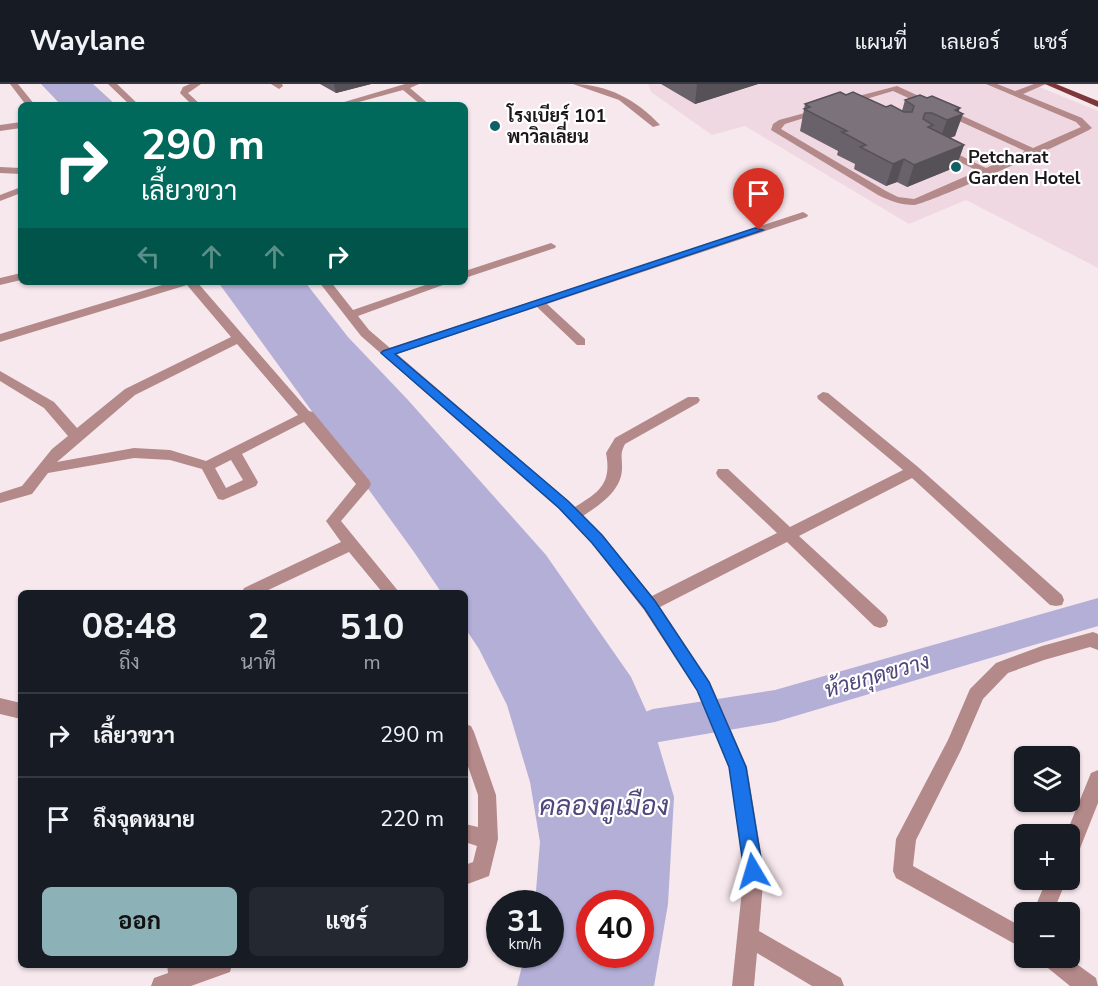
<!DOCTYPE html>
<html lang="th">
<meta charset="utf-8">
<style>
:root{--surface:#171b24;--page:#242831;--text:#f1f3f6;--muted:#9ea1a6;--line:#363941;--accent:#8cb1b6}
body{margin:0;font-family:"Nunito Sans",Sarabun,sans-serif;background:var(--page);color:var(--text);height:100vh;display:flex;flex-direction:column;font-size:22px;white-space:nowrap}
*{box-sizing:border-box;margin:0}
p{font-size:20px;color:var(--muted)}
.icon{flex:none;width:33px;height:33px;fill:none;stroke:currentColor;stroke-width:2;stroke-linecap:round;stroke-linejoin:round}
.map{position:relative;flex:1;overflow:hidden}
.details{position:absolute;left:18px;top:506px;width:450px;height:378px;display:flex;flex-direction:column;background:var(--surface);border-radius:9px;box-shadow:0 2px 4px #0004}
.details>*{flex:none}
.banner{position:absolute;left:18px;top:18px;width:450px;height:183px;border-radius:9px;box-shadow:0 2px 4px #0004;background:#00695c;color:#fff;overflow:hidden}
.tools{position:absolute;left:1014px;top:662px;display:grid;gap:12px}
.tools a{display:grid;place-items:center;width:66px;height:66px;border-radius:9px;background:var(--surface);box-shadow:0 2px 4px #0004;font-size:30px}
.speed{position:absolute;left:486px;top:806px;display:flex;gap:12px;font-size:30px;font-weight:700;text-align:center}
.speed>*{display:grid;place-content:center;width:78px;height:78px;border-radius:50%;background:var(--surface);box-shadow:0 2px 4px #0004;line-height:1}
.speed small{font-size:15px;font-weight:400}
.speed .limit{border:9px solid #d22;background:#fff;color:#111}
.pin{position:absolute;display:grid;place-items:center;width:51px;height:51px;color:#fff;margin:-62px -26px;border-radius:50% 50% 50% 0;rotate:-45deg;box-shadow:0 0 6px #0007}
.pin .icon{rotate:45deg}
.me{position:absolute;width:66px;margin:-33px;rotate:353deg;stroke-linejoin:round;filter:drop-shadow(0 0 4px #0008)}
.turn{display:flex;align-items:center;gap:21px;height:126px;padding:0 24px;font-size:27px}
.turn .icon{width:78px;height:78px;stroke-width:2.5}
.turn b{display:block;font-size:42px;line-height:51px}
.lanes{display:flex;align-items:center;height:57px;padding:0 24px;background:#0003;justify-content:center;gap:30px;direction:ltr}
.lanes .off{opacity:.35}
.eta{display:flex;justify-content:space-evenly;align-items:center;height:102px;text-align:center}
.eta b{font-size:36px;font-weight:700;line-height:42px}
.primary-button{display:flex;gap:12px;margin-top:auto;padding:12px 24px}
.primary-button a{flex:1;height:69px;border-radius:9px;background:var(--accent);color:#111;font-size:24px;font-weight:700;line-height:69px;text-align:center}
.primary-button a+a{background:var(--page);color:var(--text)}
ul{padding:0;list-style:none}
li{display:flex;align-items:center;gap:18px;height:84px;padding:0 24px;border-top:2px solid var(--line)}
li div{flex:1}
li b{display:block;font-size:22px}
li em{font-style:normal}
header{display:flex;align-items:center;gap:36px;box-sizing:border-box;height:84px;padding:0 30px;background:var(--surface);border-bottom:2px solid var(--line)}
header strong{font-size:28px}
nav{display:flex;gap:33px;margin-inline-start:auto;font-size:21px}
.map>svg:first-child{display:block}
.built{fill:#efd8e2}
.water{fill:#b4afd7;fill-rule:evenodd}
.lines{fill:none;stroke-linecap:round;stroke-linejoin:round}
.river{fill:#b4afd7;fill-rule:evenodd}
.minor{fill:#b48989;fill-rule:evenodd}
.major{fill:#7d3639;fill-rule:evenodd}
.wall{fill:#6a626b}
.shaded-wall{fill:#565057}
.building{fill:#7b727c;stroke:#565057;stroke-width:1.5}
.route{fill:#1a73e8;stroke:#114b97;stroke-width:1.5}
.poi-dot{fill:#106167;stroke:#fff;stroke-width:2}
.labels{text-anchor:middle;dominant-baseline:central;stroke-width:4.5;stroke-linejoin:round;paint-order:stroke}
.far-poi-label{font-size:18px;font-weight:bold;fill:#1b1618;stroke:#fff;text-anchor:start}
.water-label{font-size:22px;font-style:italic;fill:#51477c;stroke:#fff}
.near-water-label{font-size:27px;font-style:italic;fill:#51477c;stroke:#fff}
</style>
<header>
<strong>Waylane</strong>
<nav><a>แผนที่</a><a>เลเยอร์</a><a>แชร์</a></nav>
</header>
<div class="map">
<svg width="1098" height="902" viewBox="0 0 1098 902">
<rect width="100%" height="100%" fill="#f7e8ee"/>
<path class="built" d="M648 0H1032L1098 27V184L966 116 909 140 745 42 712 51 651 8Z"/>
<path class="water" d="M41 0H93L116 21H61Z
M218 198H305L348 253 408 316 546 471 631 593 653 642 674 713 668 820 654 902H517L525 870H550V819H535L540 758 530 698 507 621 479 565 465 544V508H441L414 468ZM590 819H640V870H590Z"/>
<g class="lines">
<path class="river" d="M1098 514V542L775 638 653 659 640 654 634 642 640 630 653 625 775 606Z"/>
<path class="minor" d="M10 0H18L35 21H26Z
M108 0H117L139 21H130Z
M190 0H201L188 9 201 21H192L180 9 183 3Z
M271 0H282L283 2 279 5Z
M405 0H419L410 4 430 21H421L403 6 348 21H334Z
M573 0C607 0 637 16 660 41L653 43 619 16Z
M986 0H997L1015 7 1034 0H1046L1023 10 1082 34 1092 44C1082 52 924 121 914 121 901 121 890 117 878 111L771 46 773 40 779 36 823 24V28L785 40 781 45 886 107 898 113 914 115 978 87 939 68V64H945L986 84 1025 67 893 7 846 21 843 20V16L897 2 1033 64 1081 43 1076 38Z
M21 38V44L0 47V41Z
M0 83 21 84V90L0 89Z
M21 103V109L0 117V111Z
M803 128 808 131 807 133 547 220 585 255V261H577L537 223 397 270 575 423C599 408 612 400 606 369L615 354 688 313H698L700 316 698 319 625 360C620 370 622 372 622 382 623 406 601 420 583 432L602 451 652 512 777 449 718 393 716 389 718 385H728L790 443 903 386 818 315 817 312 823 308 828 309 918 383 1062 511 1064 516 1062 521 1056 522 1050 521 912 394 799 452 886 532 888 537 886 542 880 544 874 542 787 458 660 523 710 598 747 683 764 787 759 847 841 894 844 902H812L757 869 754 902H732L744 787 729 683 697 607 644 526 592 459 559 425 361 252 319 198H331L353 226 434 198H451L358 232 369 246 390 264Z
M551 159 556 162 555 164 465 194V187Z
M21 189V196L0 201V194Z
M172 198H197L309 327 313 328 369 396 371 400 369 404 341 437 399 508H382L349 468 264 508H242L244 504 341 458 326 437 356 400 304 338 242 370 258 398 256 402 223 416 218 415 202 385 170 376 134 374 48 389 32 410 0 419V409L22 402 52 365 68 352 44 324 0 297V287L54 318 77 344 125 305 231 253 187 201 0 258V250ZM237 260 298 331 206 377 170 366 134 364 57 378 135 311ZM231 376 243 396 226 404 215 384Z
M1093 548 1098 550V566L1090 563 1044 576 1008 589 983 615 961 666 916 756 913 782 1024 844V865L896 794 893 787 896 755 948 656 970 605 996 579 1042 562Z
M0 614 21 619V635L0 630Z
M465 640 471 642 474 648 496 711 498 755 489 792 465 801V781L473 778 477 762 465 758V740L478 743V711L465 674Z
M1098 686V719L1077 772 1070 775V750H1066L1091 689Z
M1047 795H1067L1053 828H1033Z
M1039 873H1067L1096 894 1098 902H1070L1043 880Z
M167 880H232L230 888 191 902H151L154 894 168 889Z"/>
<path class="major" d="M1045 0H1056L1098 17V23Z"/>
</g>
<path class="wall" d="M320 0H371L336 9Z
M661 0H758L695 20Z
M846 11 886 23 902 27 905 16 959 28 955 52 950 54 964 61 956 83 907 103 897 98 886 102 854 85 855 80 837 71 838 67 800 47 805 20Z"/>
<path class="shaded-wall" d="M334 0H371L336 9Z
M697 0H758L695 20Z
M960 24 957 32 963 30 955 52 939 58 947 36 955 26Z
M964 61 956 83 907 103 914 81Z
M904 75 897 98 886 102 893 80Z"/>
<path class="building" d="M840 8 846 11 853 8 886 23 891 21 904 28H912L914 22 905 16 920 11 927 14 932 12 960 24 955 26 963 30 947 36 932 29H925L923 35 933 41 928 43 964 61 914 81 904 75 893 80 860 63 866 61 842 48 847 47 804 25 810 23 805 20Z"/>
<path class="route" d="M755 144 763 146 395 270 568 417 602 451 655 517 709 598 746 683 763 787 760 793 753 796 747 793 744 787 729 683 697 606 645 525 592 459 559 424 381 269 383 267Z"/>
<g class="poi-dot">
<circle cx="495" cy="42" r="6"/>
<circle cx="956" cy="83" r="6"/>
</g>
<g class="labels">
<g class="far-poi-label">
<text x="507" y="32">โรงเบียร์ 101<tspan x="507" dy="21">พาวิลเลี่ยน</tspan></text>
<text x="968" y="73">Petcharat<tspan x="968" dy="21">Garden Hotel</tspan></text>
</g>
<g class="water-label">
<text transform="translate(877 592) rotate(-16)">ห้วยกุดขวาง</text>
</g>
<g class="near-water-label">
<text x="604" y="722">คลองคูเมือง</text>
</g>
</g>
</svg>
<div class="tools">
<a><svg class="icon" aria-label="layers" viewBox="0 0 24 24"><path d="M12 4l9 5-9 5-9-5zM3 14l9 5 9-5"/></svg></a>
<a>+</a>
<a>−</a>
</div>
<div class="speed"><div>31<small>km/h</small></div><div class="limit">40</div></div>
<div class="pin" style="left:759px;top:146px;background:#d93025"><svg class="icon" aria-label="arrive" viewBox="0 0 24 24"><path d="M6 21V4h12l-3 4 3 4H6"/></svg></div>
<svg class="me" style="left:753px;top:787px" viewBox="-20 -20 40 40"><path d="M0-17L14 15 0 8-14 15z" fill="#1a73e8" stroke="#fff" stroke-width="4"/></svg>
<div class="banner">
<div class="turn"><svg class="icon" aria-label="right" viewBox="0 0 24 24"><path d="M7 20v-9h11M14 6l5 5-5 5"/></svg><div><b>290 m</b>เลี้ยวขวา</div></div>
<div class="lanes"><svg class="icon off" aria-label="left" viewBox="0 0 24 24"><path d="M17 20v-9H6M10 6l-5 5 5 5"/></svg><svg class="icon off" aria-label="ahead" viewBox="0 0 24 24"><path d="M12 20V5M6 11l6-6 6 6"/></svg><svg class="icon off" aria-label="ahead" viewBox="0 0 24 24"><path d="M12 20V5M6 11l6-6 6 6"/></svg><svg class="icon" aria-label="right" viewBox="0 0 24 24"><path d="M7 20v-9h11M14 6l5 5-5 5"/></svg></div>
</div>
<section class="details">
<div class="eta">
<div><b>08:48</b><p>ถึง</p></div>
<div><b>2</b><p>นาที</p></div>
<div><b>510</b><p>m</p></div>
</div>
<ul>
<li><svg class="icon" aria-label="right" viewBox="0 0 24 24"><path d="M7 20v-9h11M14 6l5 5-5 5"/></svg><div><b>เลี้ยวขวา</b></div><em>290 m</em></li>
<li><svg class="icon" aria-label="arrive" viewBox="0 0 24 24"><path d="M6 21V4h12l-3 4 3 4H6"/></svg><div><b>ถึงจุดหมาย</b></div><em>220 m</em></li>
</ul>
<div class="primary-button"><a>ออก</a><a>แชร์</a></div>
</section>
</div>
